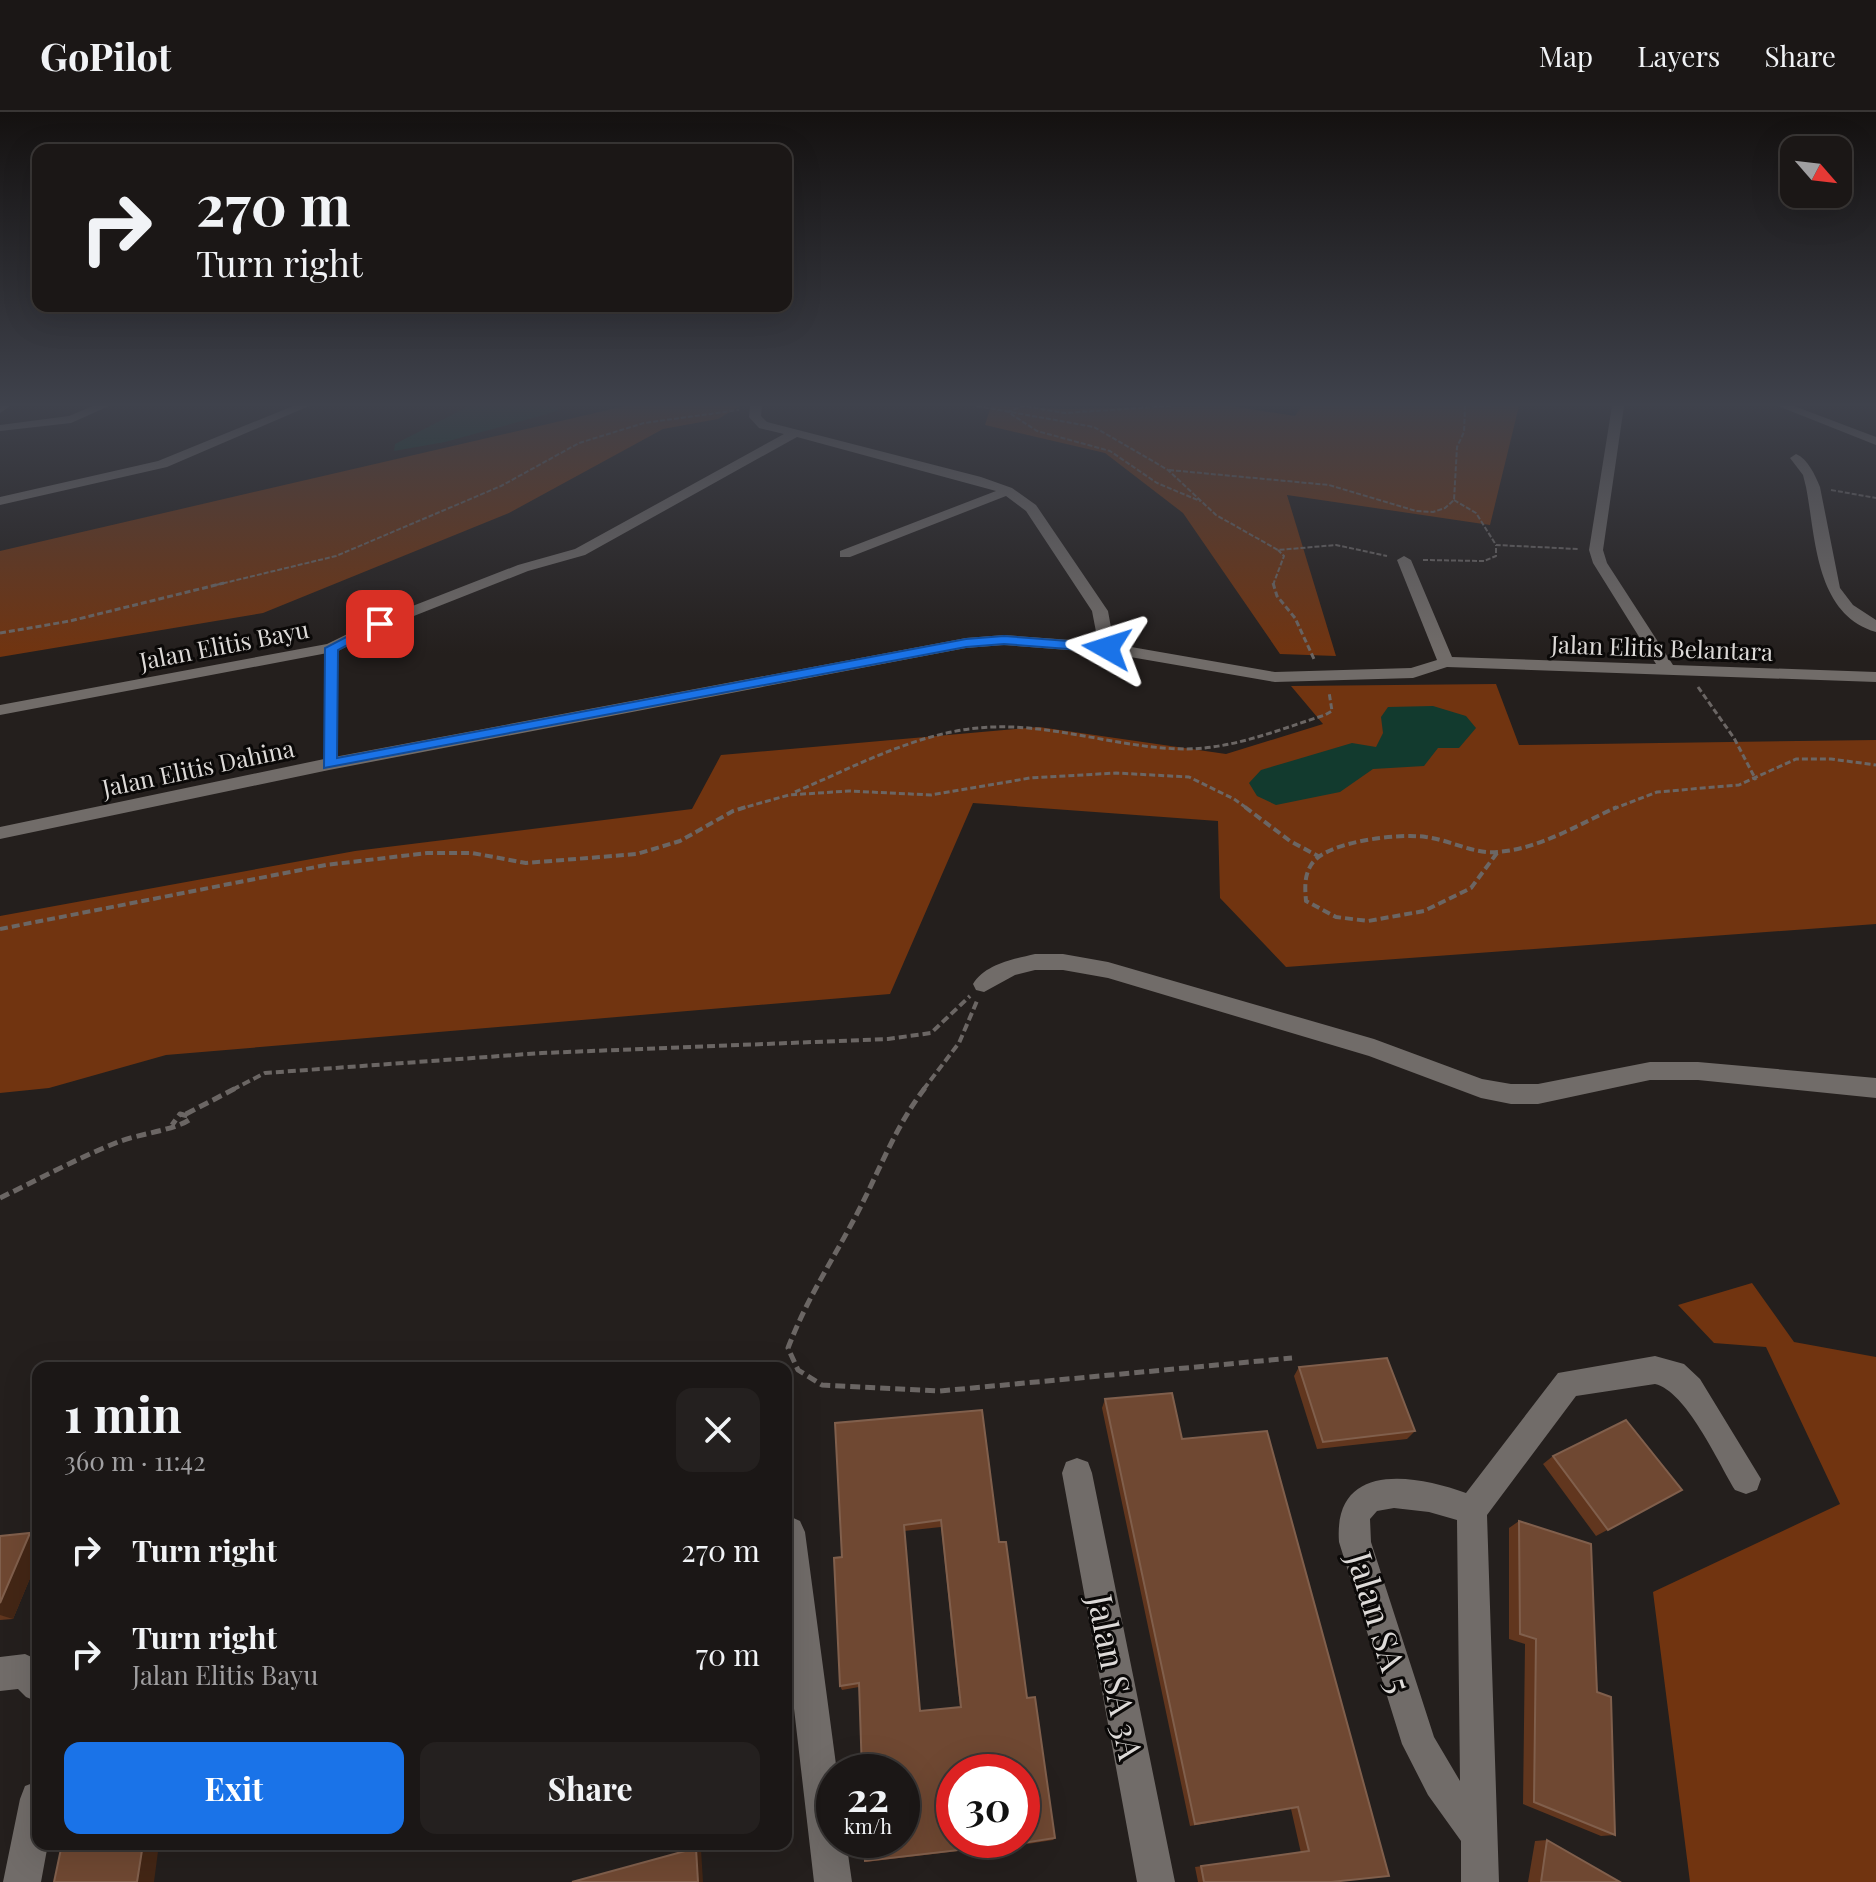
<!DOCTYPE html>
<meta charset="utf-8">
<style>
:root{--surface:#1b1716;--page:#24201f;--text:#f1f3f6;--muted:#a09fa1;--line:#393635;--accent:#1a73e8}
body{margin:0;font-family:"Playfair Display",serif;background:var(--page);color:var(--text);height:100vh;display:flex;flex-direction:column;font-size:30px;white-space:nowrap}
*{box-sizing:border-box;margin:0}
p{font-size:26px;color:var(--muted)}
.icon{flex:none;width:44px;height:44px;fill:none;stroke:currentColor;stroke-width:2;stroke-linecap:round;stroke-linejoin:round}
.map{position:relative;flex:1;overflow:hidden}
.side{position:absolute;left:32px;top:1250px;width:760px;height:488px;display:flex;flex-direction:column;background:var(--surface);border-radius:16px;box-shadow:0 8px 32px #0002,0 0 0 2px var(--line)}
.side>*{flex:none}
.banner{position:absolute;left:32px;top:32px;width:760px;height:168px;border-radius:16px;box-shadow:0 8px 32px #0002,0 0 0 2px var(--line);background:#1b1716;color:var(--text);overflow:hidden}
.needle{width:52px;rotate:118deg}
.tools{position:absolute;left:1780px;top:24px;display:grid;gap:16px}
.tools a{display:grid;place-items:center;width:72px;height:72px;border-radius:16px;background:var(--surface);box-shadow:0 8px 32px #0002,0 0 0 2px var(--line);font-size:40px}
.speed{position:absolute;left:816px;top:1642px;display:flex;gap:16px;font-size:40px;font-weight:700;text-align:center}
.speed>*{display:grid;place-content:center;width:104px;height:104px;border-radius:50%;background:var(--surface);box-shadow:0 8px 32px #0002,0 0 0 2px var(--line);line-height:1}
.speed small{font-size:20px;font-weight:400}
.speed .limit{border:12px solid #d22;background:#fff;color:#111}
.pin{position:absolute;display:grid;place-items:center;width:68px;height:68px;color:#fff;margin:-34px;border-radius:16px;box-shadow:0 4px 12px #0006}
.me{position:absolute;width:88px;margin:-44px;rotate:276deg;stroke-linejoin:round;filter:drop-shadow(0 0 6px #0008)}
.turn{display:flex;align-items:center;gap:28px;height:168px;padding:0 32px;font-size:36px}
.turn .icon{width:104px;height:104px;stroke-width:2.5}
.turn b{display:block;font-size:56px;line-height:68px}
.round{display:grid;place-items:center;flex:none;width:84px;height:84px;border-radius:16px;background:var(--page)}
.summary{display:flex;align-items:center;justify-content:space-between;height:136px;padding:0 32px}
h1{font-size:48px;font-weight:700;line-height:60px}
.action{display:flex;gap:16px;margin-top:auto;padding:16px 32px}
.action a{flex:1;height:92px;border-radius:16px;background:var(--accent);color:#fff;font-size:32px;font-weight:700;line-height:92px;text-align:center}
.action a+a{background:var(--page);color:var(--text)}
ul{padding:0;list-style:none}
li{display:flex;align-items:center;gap:24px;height:104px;padding:0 32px}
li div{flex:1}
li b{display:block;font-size:30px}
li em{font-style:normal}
header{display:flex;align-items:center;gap:48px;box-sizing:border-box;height:112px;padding:0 40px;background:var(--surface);border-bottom:2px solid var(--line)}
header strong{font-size:38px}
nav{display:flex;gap:44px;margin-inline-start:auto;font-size:28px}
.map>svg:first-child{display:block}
.green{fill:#713410}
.water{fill:#123a2e}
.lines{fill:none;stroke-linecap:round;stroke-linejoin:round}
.path-far3{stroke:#6b6664;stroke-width:2;stroke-dasharray:5 2;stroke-linecap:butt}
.path-far2{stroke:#6b6664;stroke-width:3;stroke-dasharray:6 3;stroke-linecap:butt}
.path-far1{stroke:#6b6664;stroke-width:4;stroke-dasharray:8 4;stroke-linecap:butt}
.path{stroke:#6b6664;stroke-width:5;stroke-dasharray:10 5;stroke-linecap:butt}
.lane{fill:#716c69;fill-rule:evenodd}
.street{fill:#716c69;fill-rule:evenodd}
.wall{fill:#61361e;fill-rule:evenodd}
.shaded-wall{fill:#432615}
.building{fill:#6f4832;stroke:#805f4c;stroke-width:2;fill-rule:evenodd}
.route{fill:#1a73e8;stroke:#114b97;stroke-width:2}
.labels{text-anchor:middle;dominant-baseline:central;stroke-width:6;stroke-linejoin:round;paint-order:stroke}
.far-street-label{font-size:24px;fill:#dddad8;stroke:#0b0908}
.near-street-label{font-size:34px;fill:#dddad8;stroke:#0b0908}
</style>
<header>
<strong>GoPilot</strong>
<nav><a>Map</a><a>Layers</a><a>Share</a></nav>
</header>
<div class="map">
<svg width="1876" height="1770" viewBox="0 0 1876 1770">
<rect width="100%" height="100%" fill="#241f1d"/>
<path class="green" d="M625 294H740L718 307 663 317 509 401 263 501 0 545V439Z
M991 294 1064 297 1231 294 1295 304 1302 294H1519L1490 413 1287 383 1336 544 1280 542 1183 401 1105 341 985 313Z
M1496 572 1519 633 1876 628V812L1286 855 1220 786 1218 709 973 691 890 882 166 943 49 976 0 981V804L355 739 692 697 721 643 1039 615 1226 642 1323 612 1291 574Z
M1752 1171 1794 1230 1876 1245V1770H1690L1653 1480 1840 1392 1766 1235 1714 1231 1678 1193Z"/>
<path class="water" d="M469 294H558V299L445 330 394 339 395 332Z
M1433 594 1466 604 1476 616 1459 636H1438L1424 654 1373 657 1340 680 1276 693 1257 684 1249 671 1261 658 1352 631 1376 635 1383 621 1381 605 1388 595Z"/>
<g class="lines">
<path class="path-far3" d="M977 294 1094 315 1168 358 1216 403 1278 438 1336 433 1387 444
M1171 294 1065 301 1023 294 1008 300 1037 319 1110 339 1157 371 1200 389
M1169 358 1329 373 1416 399 1433 400 1445 396 1454 388 1457 335 1464 320 1465 294
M1831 378 1876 386
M1454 388 1476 401 1496 433 1578 437
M1423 448 1484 449 1496 444V433
M216 473 336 444 501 374 579 331 644 311 739 298
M1273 473 1284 444 1278 438"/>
<path class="path-far2" d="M1273 471 1277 484 1295 506 1314 547
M0 521 70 509 224 471
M1698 575 1734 626 1756 668
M795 680C854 655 914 622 978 616 1048 609 1115 636 1184 637 1233 637 1278 618 1325 603L1332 599 1329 580
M739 697 789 683 849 679 931 683 1030 666 1116 661 1189 665 1234 687 1248 697
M1613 697 1657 680 1739 673 1796 647H1831L1876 653"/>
<path class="path-far1" d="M1245 695 1290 729 1318 744
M1497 741 1471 776 1424 799 1368 809 1336 805 1306 789C1305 777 1304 764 1311 753 1325 729 1400 721 1426 725 1450 728 1473 742 1497 740 1540 737 1579 712 1617 695
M0 817 326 753 427 741H472L526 751 637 742 680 729 733 699 746 695
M232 978 265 961 542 941 888 927 931 921 970 884
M923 978 959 931 977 889"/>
<path class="path" d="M925 976C893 1017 877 1066 852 1111 829 1154 806 1189 788 1236L798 1258 822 1273 940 1279 1292 1246
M186 1002 236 976
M0 1086C39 1067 78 1046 118 1030 139 1022 174 1018 189 1008L188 1004 180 1002 172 1013"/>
<path class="lane" d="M329 534 336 536 334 652 329 655 324 652Z"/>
<path class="street" d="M0 294H10L0 301Z
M93 294H109L71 311 0 319V313L69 304Z
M293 294H309L167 355 0 393V385L158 349Z
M750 294H762L761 304 767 310 981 365 1012 376 1036 393 1108 499 1114 532 1275 560 1411 556 1437 548 1397 448 1404 444 1411 448 1452 545 1656 552 1593 451 1589 438 1612 294H1624L1603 438 1607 451 1673 553 1876 560V570L1447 555 1413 566 1275 570 1107 541 1004 533 966 536 329 658 0 727V715L329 646 966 526 1004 523 1098 530 1092 499 1026 399 1006 384 850 445H840V439L996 379 797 325 585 443 528 459 386 515 338 539 0 603V593L327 532 374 509 518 453 575 437 784 322 759 316 749 305Z
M1778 294H1794L1876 325V333Z
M1796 342C1808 347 1815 363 1820 375L1840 476 1853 493 1876 508V520C1815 502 1816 426 1806 375L1803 363 1790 346Z
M1035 842H1063L1108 850 1374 927 1482 967 1511 972H1538L1650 950H1698L1876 966V986L1698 968H1650L1538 992H1511L1481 986 1369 944 1108 866 1063 858H1035L1015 863 984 880 976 878 973 872C985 852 1014 847 1035 842Z
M1655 1244 1684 1252 1700 1267 1761 1367 1757 1378 1746 1382 1735 1378C1718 1350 1686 1279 1655 1272L1576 1284 1487 1403 1499 1770H1461V1729L1428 1683 1402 1632 1339 1430C1333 1349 1414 1362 1466 1381L1558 1261ZM1394 1396 1429 1400 1457 1408 1460 1669 1434 1625 1371 1430 1370 1407 1377 1399Z
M1077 1346 1088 1350 1092 1361 1175 1770H1137L1062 1361 1066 1350Z
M789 1404 800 1409 805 1420 837 1660H834V1728H846L852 1770H814L786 1527V1406Z
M25 1542 38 1548V1590L26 1585 18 1577 0 1579V1545Z
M38 1669V1732H48L41 1770H3L20 1687 25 1674Z"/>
</g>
<path class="wall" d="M1299 1255 1415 1319 1407 1327 1317 1337 1294 1264Z
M1105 1287 1182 1327 1331 1770H1198L1195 1755 1301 1741 1291 1697 1190 1714 1102 1296Z
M982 1298 999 1430 1027 1586 1055 1726 1053 1728 983 1739V1736L866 1750 865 1749 859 1575 842 1578 840 1574 842 1445ZM941 1415 960 1595 920 1599 904 1419Z
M1553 1344 1682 1378 1596 1424 1543 1352Z
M1519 1409 1597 1580 1615 1723 1601 1724 1523 1692 1525 1532 1509 1527V1416Z
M30 1421 38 1425V1447L13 1507 0 1508V1424Z
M1547 1728 1620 1770H1528L1535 1729Z"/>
<path class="shaded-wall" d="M30 1421 38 1425V1447L13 1507 0 1503V1491Z
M143 1732H159L154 1770H137Z
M696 1736 701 1737 703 1770H698Z"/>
<path class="building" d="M1387 1246 1415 1319 1323 1330 1299 1255Z
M1172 1281 1182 1327 1267 1319 1389 1764 1331 1770H1204L1201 1754 1309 1739 1298 1695 1195 1712 1105 1287Z
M982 1298 999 1430H1006L1027 1586 1035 1585 1055 1726 984 1737V1735L865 1749 864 1728H902V1660H862L859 1571 840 1574 834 1446 842 1445 835 1311ZM941 1408 961 1595 920 1599 904 1413ZM954 1660H1022V1728H954Z
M1626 1308 1682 1378 1608 1418 1553 1344Z
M1519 1409 1591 1432 1597 1580 1611 1585 1615 1723 1534 1690 1536 1527 1520 1522Z
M30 1421 0 1491V1424Z
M1547 1728 1620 1770H1541Z
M62 1732H143L137 1770H54Z
M696 1736 698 1770H572Z"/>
<linearGradient id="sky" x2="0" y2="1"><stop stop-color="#141110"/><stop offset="0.54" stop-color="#3f424c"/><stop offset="1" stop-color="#3f424c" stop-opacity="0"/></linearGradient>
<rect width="1876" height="542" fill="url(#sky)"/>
<path class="route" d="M375 510 386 512 338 538 337 646 966 527 1004 524 1107 532 1113 536 1107 540 1004 532 966 535 324 656 325 536Z"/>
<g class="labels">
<g class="far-street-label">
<text transform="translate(224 532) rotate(-11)">Jalan Elitis Bayu</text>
<text transform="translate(1662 535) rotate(2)">Jalan Elitis Belantara</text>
<text transform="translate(198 655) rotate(-12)">Jalan Elitis Dahina</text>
</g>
<g class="near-street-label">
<text transform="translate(1381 1510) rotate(73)">Jalan SA 5</text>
<text transform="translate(1117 1565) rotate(79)">Jalan SA 3A</text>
</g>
</g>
</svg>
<div class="tools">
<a><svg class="needle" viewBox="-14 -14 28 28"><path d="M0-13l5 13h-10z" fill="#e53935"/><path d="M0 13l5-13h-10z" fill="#a09fa1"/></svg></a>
</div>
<div class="speed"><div>22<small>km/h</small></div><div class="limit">30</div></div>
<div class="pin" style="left:380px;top:512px;background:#d93025"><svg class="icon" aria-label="arrive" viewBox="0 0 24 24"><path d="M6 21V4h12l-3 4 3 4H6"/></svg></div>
<svg class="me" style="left:1107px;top:536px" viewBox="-20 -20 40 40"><path d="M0-17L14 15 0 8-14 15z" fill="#1a73e8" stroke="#fff" stroke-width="4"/></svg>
<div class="banner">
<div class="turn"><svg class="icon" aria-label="right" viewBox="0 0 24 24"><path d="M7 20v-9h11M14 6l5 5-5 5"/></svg><div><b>270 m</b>Turn right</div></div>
</div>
<section class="side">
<div class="summary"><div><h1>1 min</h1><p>360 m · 11:42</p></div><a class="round"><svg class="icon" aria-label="close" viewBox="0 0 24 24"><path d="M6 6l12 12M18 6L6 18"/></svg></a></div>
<ul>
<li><svg class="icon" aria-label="right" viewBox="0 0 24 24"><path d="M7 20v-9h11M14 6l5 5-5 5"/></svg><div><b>Turn right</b></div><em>270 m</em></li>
<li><svg class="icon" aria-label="right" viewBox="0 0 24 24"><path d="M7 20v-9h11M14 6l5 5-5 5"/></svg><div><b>Turn right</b><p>Jalan Elitis Bayu</p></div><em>70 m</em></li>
</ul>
<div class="action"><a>Exit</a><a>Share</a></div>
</section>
</div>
